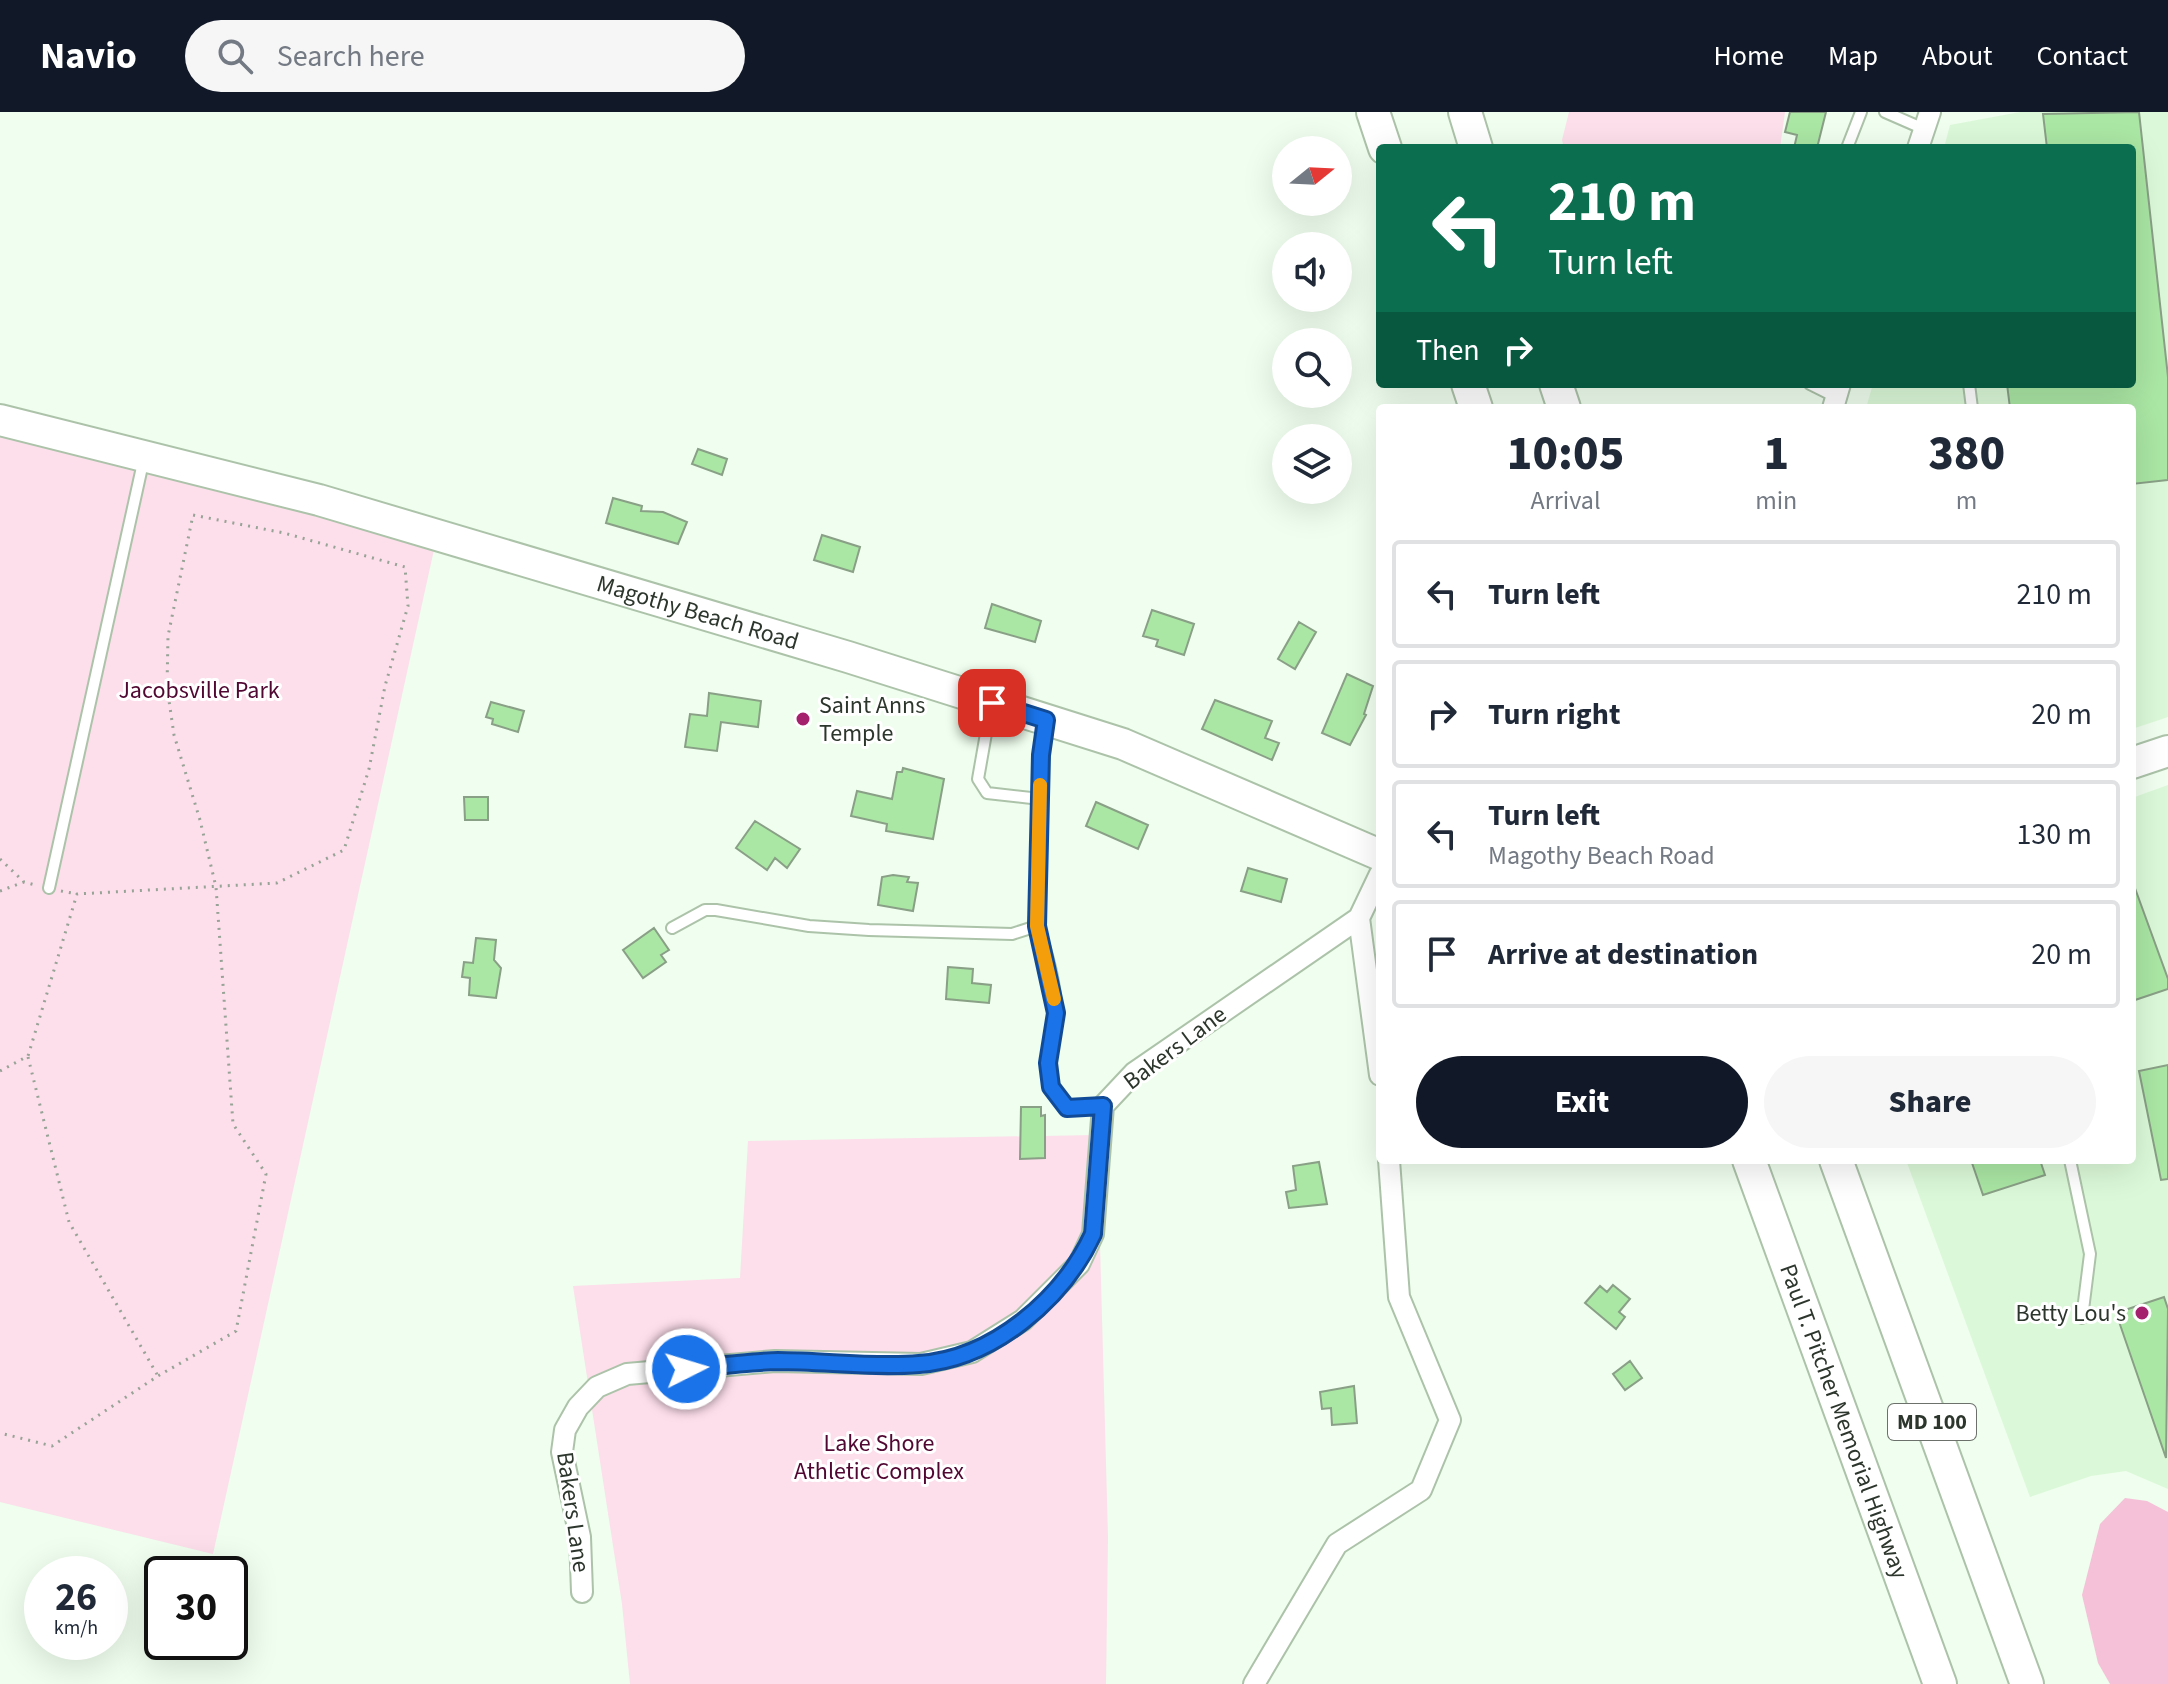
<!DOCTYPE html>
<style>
:root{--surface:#fff;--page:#f6f6f7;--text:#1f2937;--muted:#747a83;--line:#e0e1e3;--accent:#111827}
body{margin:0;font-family:"Source Sans 3",sans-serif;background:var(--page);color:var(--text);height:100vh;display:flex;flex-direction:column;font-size:30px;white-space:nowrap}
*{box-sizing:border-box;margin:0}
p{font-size:26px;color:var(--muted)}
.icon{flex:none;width:44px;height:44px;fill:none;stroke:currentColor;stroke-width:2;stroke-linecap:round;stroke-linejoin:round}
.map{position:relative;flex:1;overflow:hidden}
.side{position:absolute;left:1376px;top:292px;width:760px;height:760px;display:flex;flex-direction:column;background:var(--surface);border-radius:8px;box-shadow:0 8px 32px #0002}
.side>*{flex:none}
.hud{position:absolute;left:1376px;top:32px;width:760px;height:244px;border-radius:8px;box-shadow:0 8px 32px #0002;background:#0b6e4f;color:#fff;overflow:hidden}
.needle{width:52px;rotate:72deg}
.controls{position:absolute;left:1272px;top:24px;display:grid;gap:16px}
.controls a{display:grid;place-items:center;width:80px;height:80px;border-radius:50%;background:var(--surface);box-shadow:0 8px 32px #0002;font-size:40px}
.speed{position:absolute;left:24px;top:1444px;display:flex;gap:16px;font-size:40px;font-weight:700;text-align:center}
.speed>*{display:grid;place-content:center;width:104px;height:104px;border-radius:50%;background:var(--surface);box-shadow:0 8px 32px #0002;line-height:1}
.speed small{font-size:20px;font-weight:400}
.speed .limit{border:4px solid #111;border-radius:12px;background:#fff;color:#111}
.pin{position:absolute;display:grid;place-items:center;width:68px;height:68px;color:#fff;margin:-34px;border-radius:16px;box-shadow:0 4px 12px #0006}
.me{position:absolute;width:88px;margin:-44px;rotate:85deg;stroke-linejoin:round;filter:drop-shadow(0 0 6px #0008)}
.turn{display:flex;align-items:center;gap:28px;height:168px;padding:0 40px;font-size:36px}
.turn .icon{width:104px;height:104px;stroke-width:2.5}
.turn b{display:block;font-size:56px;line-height:68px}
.then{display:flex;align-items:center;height:76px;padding:0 40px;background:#0003;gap:16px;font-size:30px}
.eta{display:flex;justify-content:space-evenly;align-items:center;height:136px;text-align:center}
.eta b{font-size:48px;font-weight:800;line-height:56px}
.cta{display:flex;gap:16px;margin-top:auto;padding:16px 40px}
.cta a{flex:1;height:92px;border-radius:48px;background:var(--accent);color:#fff;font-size:32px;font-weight:800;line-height:92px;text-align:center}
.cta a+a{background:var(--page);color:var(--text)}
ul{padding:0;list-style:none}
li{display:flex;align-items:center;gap:24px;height:108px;margin:0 16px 12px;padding:0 24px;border:4px solid var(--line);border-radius:8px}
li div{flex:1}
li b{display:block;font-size:30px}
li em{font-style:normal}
header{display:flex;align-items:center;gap:48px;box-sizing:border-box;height:112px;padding:0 40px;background:var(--accent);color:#fff}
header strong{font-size:38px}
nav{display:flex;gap:44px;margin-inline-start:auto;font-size:28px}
.search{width:560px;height:72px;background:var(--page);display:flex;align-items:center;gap:20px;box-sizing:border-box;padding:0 28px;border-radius:44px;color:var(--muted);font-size:30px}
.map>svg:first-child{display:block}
.built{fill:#dbf9d8}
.green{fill:#fddeeb}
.water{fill:#f5c1d8}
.building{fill:#aae6a4;stroke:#899f86;stroke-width:2}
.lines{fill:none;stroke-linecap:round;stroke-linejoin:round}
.lane-casing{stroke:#acc3a9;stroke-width:14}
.street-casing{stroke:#acc3a9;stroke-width:24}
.secondary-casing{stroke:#acc3a9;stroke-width:34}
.primary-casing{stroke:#acc3a9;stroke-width:36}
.path{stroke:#97a396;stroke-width:3;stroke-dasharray:2 6;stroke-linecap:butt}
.lane{stroke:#fff;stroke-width:10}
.street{stroke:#fff;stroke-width:20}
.secondary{stroke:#fff;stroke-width:30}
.primary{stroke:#fff;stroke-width:32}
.route-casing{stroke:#114b97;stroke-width:20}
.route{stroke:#1a73e8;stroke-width:14}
.slow{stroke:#f59e0b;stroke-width:14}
.poi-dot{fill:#a5216d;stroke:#fff;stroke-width:3}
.labels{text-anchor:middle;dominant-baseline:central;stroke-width:6;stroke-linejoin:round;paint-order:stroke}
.shield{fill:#fff;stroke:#6c726b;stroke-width:2}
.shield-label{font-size:22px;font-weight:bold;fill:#2d362c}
.street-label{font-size:24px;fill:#2d362c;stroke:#fff}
.park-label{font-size:24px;fill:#500732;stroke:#fff}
.poi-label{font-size:24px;fill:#2d362c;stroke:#fff;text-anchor:start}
</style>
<header>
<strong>Navio</strong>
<div class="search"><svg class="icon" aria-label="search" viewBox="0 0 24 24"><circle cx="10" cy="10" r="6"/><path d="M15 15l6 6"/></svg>Search here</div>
<nav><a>Home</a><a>Map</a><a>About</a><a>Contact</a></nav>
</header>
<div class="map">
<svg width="2168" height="1572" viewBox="0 0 2168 1572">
<rect width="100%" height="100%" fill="#effeee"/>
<path class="built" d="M2020 0H2168V605L2132 617V296H1866L1873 272H2132V36H1944L1950 13Z
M2168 673V1377L2126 1359 2091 1364 2030 1385 1906 1048H2132V686Z"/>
<path class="green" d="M1569 0H1785L1780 36H1564L1562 28Z
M0 321 435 433 213 1442 0 1390Z
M1097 1023 1108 1425 1106 1572H630L622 1492 573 1174 740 1166 748 1029Z"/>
<path class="water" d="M2125 1386 2147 1389 2168 1400V1572H2110L2098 1551 2082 1483 2100 1412Z"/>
<path class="building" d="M1790 0H1826L1817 36H1794L1797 23 1785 20Z
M2139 0 2168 265V368L2132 372V296H2010L2007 272H2132V36H2047L2043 2Z
M698 337 727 347 722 363 692 352Z
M613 386 642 394 641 399 663 400 687 410 678 432 606 411Z
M822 423 860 435 853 460 814 448Z
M992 492 1041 509 1035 530 985 516Z
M1152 498 1194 512 1184 543 1156 534 1158 528 1143 524Z
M1299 510 1316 520 1295 557 1278 547Z
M1347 562 1373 574 1364 602 1366 603 1350 633 1322 621Z
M709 581 761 589 758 615 721 610 717 639 685 635 690 602 707 604Z
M1215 588 1272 609 1265 626 1279 631 1272 648 1202 617Z
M491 590 524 599 518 620 492 612 493 607 486 605Z
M903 656 944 667 933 727 886 719 887 712 851 704 857 679 892 687 897 660H902Z
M464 685H488V708H465Z
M1096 690 1148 713 1138 737 1086 714Z
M755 709 800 737 787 756 775 746 767 758 736 736Z
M1248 756 1287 767 1281 790 1241 779Z
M893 763 909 765 907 770 918 771 913 799 878 793 882 765Z
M2132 768 2168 867V877L2132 889Z
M654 816 669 838 661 843 666 850 643 866 623 838Z
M476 826 496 828 494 848 501 856 496 886 469 883 470 866 462 865 464 850 473 851Z
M948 855 973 857 972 871 991 873 989 891 946 887Z
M2168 953V1067L2161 1068 2139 959Z
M1021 995H1041V1004L1045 1003V1046L1020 1047Z
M1971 1048H2040L2045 1063 1983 1083Z
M1319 1050 1327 1092 1289 1096 1286 1080 1296 1078 1293 1054Z
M1613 1173 1630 1187 1619 1200 1625 1205 1616 1217 1585 1191 1600 1174 1607 1180Z
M2164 1185 2168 1197 2166 1346 2116 1201Z
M1630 1249 1642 1266 1625 1278 1613 1262Z
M1354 1274 1357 1311 1332 1313 1331 1296 1322 1297 1320 1280Z"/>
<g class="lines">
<g class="lane-casing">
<path id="lane" d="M1885 0 1924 17
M1847 36 1861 0
M1810 272 1836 285
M1969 272 1972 296
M991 593 978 667 987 681 1040 687
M49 776 144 346
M1037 814C1047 839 1056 873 1056 901 1057 945 1033 953 1067 996L1103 994
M672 816 705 798H716L809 814 869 818 1012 822 1037 814 1041 643 1046 610
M2070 1048 2090 1142 2082 1206"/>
</g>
<g class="street-casing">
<path id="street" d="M1918 36 1930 0
M1833 296 1840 272
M1380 762 1359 806 1380 963
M582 1480 580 1425 562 1340 565 1318 578 1295 597 1275 627 1262 775 1249 921 1252 972 1240 1023 1208 1079 1152 1093 1122 1103 994 1134 961 1359 806
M1254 1572 1337 1432 1421 1378 1450 1308 1399 1185 1389 1048"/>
</g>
<g class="secondary-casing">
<g id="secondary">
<path id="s1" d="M0 308 319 388 848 545 1123 632 1380 743"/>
<path d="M2132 651 2168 639"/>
</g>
</g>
<g class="primary-casing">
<g id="primary">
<path d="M1373 0 1385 36"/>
<path d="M1465 0 1476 36"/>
<path d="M1468 272 1476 296"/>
<path d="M1556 272 1564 296"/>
<path id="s2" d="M1749 1048 1940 1572"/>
<path d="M1836 1048 2027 1572"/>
</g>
</g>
<path class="path" d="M0 747 24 770 35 773
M0 779 24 770
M61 779 77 782
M28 945 69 1110 158 1264
M0 959 28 944 77 782 277 771 344 738 369 657 385 574 408 494 405 455 284 421 193 403 168 524 167 575 174 623 200 708 216 775 233 1012 266 1062 236 1219 158 1264 52 1334 0 1321"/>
<use href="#lane" class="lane"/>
<use href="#street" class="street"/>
<use href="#secondary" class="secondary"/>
<use href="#primary" class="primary"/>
</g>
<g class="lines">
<g class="route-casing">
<path id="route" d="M686 1257C717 1254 748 1250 778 1249 825 1249 873 1256 919 1252 993 1247 1063 1187 1093 1122L1103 994 1067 996 1051 975 1048 951 1056 901 1037 814 1041 643 1046 608 992 591"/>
</g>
<use href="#route" class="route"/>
<path class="slow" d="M1040 673 1037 814 1054 887"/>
</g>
<g class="poi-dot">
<circle cx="803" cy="607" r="8"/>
<circle cx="2142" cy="1201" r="8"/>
</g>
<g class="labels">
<rect class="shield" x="1888" y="1292" width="88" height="36" rx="6"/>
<g class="shield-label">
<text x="1932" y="1310">MD 100</text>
</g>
<g class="street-label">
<text stroke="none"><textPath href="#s1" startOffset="724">Magothy Beach Road</textPath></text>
<text transform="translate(1175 936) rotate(-37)">Bakers Lane</text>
<text stroke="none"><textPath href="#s2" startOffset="278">Paul T. Pitcher Memorial Highway</textPath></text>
<text transform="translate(573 1400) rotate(82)">Bakers Lane</text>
</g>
<g class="park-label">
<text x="199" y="578">Jacobsville Park</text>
<text x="879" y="1331">Lake Shore<tspan x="879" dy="28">Athletic Complex</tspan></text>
</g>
<g class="poi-label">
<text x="819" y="593">Saint Anns<tspan x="819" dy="28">Temple</tspan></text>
<text x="2126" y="1201" text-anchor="end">Betty Lou's</text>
</g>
</g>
</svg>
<div class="controls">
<a><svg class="needle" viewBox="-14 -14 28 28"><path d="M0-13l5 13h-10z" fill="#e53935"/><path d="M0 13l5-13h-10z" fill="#747a83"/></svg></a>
<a><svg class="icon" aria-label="sound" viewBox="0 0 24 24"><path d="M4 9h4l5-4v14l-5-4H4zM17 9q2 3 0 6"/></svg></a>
<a><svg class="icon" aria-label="search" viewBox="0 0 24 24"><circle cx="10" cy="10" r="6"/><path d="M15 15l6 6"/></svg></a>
<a><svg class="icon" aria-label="layers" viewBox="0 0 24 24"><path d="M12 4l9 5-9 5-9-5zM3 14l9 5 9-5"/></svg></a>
</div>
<div class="speed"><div>26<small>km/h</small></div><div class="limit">30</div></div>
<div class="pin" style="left:992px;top:591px;background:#d93025"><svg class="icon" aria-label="arrive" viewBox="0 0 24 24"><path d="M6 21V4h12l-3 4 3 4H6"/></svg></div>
<svg class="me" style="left:686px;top:1257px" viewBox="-20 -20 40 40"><circle r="17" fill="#1a73e8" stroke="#fff" stroke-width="3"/><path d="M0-11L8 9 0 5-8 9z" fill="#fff"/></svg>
<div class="hud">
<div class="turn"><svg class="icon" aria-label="left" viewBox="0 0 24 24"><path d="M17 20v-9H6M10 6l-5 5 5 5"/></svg><div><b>210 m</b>Turn left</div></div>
<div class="then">Then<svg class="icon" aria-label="right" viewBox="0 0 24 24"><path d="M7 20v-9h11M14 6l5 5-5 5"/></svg></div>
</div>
<section class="side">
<div class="eta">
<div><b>10:05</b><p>Arrival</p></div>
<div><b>1</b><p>min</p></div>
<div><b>380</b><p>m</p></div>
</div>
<ul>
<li><svg class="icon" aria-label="left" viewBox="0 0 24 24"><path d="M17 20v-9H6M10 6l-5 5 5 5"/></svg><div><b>Turn left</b></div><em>210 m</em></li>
<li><svg class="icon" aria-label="right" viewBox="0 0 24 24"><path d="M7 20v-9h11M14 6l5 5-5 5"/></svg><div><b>Turn right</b></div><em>20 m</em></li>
<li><svg class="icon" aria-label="left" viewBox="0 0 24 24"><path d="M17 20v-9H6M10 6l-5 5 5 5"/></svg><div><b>Turn left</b><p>Magothy Beach Road</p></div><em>130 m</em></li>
<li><svg class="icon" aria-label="arrive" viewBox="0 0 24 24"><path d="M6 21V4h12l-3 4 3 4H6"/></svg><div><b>Arrive at destination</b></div><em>20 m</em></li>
</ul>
<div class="cta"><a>Exit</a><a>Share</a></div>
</section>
</div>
